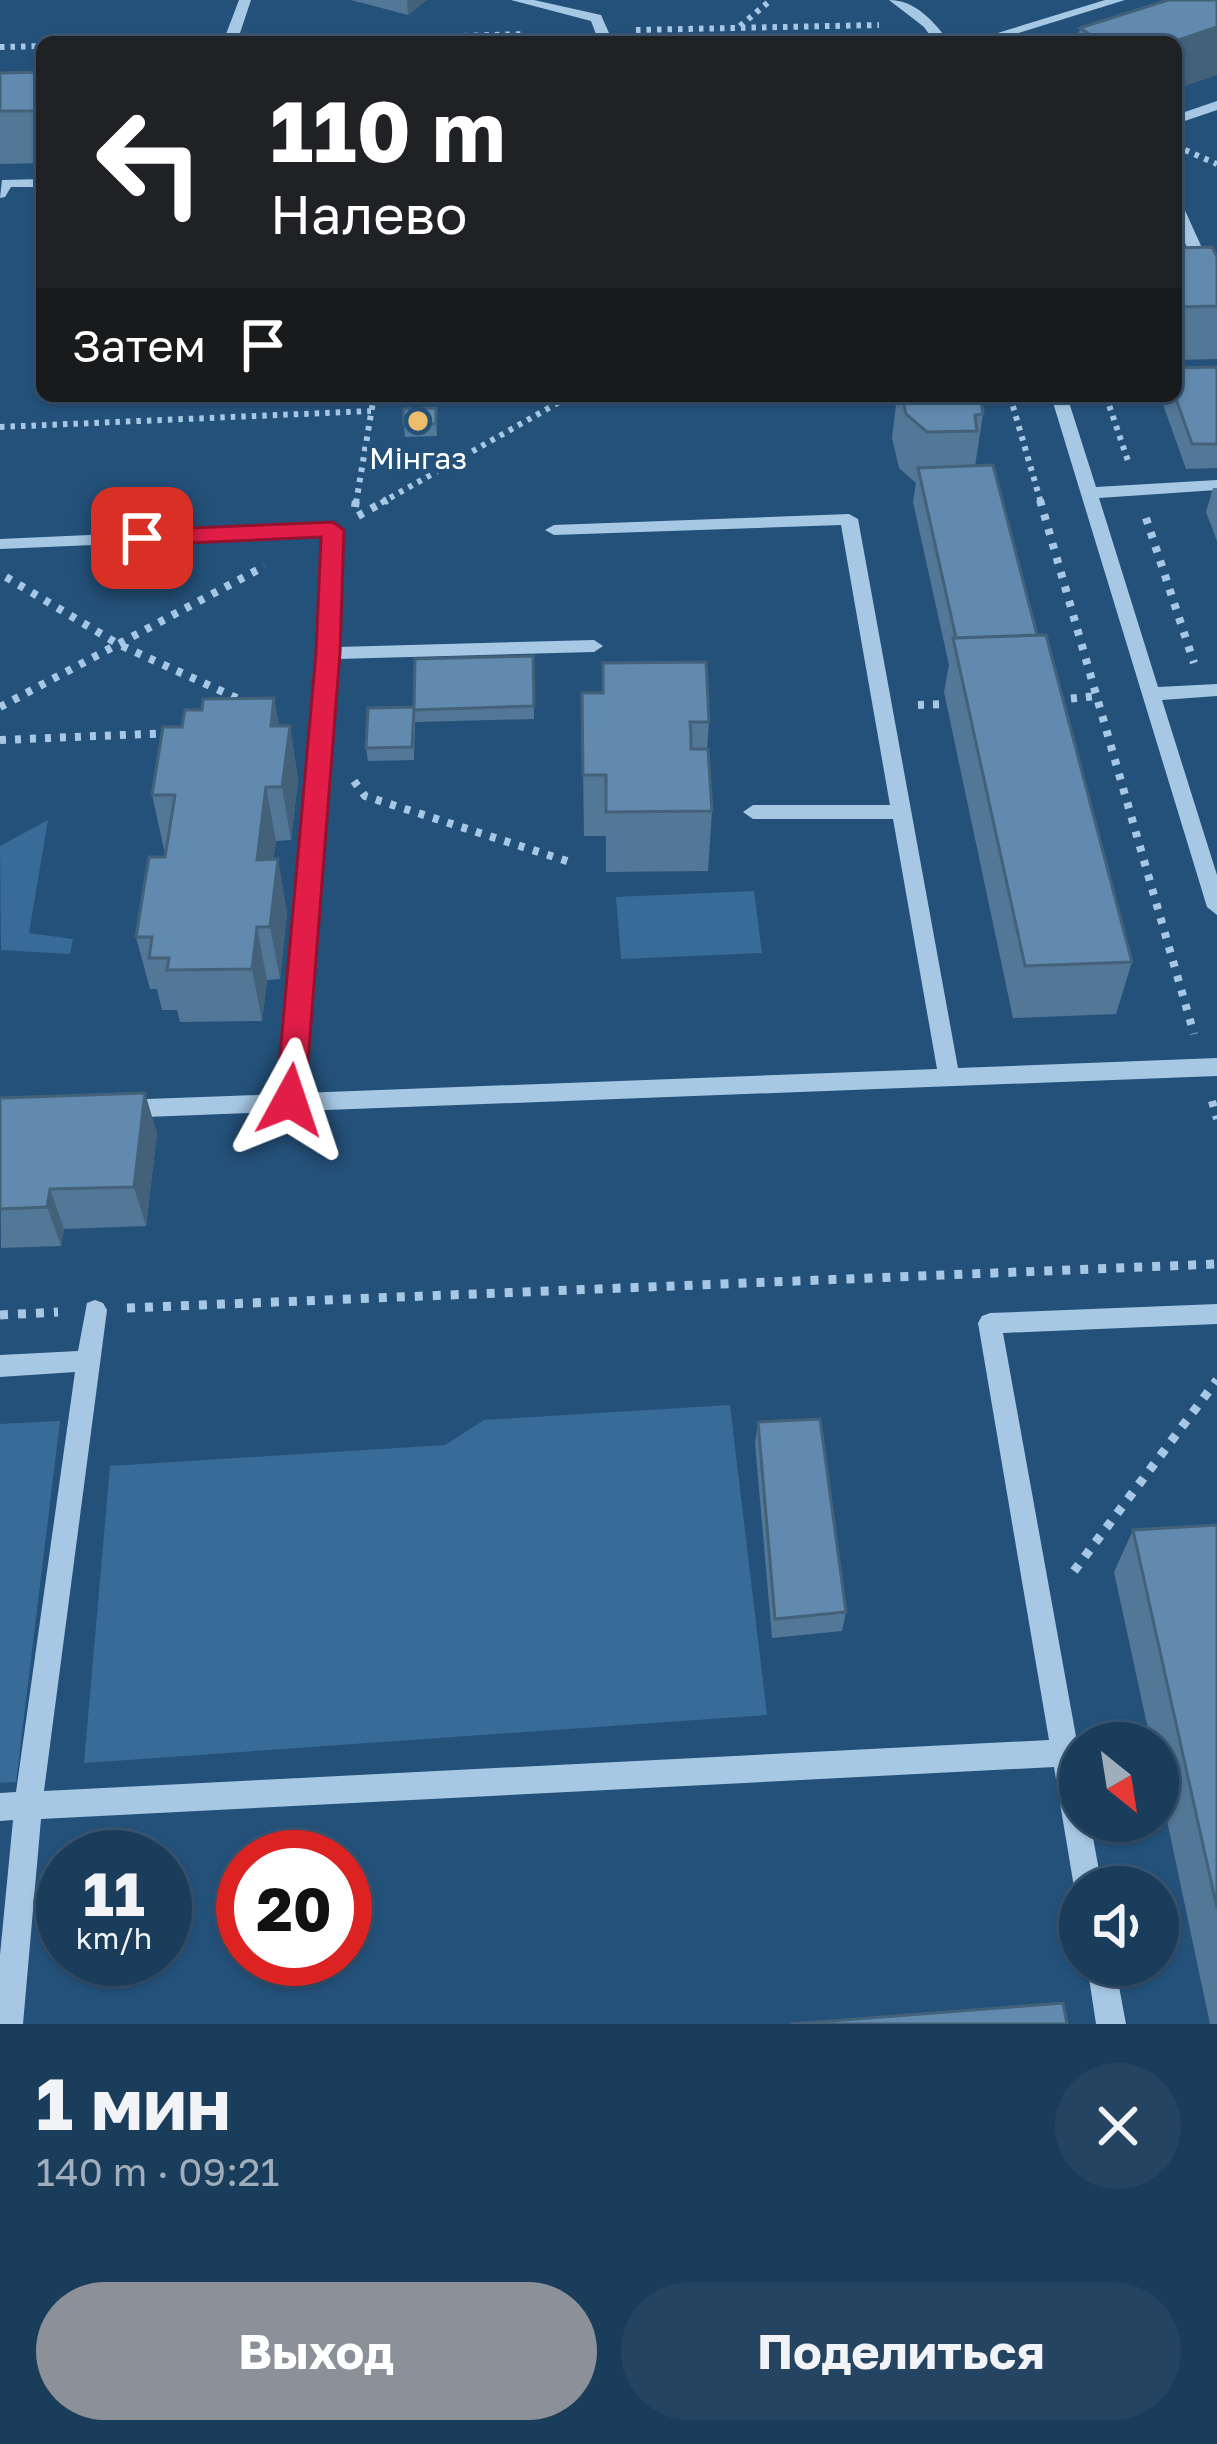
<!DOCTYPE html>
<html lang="ru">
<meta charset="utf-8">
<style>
:root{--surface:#1b3d5c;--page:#244462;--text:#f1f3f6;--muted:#a0aebb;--line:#395672;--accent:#8c9099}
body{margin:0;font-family:"Golos Text",sans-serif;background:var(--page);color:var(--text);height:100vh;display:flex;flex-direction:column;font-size:45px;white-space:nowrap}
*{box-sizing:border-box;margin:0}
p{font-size:39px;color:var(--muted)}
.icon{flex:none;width:66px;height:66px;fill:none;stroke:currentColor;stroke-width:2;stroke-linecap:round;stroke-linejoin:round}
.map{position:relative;height:2024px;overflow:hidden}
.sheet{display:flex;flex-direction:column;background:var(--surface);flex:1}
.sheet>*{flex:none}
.top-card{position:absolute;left:36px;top:36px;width:1146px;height:366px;border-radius:18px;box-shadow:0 3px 9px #0004,0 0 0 3px var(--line);background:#202124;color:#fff;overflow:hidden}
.needle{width:78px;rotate:150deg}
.controls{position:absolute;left:1059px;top:1722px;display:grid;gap:24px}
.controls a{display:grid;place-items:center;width:120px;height:120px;border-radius:50%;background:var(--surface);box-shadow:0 3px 9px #0004,0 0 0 3px var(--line);font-size:60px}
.speed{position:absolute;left:36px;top:1830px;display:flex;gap:24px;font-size:60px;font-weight:700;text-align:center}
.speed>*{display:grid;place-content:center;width:156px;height:156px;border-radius:50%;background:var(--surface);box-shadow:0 3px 9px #0004,0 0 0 3px var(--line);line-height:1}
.speed small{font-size:30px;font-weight:400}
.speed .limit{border:18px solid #d22;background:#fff;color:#111}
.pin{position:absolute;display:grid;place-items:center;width:102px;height:102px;color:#fff;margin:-51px;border-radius:24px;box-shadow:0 6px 18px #0006}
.me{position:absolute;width:132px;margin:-66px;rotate:5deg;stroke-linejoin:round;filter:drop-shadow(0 0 9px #0008)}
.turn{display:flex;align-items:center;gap:42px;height:252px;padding:0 36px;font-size:54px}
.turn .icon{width:156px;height:156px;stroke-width:2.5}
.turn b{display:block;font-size:84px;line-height:102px}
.then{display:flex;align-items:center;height:114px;padding:0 36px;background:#0003;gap:24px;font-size:45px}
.round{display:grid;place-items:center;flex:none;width:126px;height:126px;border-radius:63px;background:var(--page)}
.head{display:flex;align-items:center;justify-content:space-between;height:204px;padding:0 36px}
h1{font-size:72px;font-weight:700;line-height:90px}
.action{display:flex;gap:24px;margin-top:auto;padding:24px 36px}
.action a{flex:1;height:138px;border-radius:72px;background:var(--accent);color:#fff;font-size:48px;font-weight:700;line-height:138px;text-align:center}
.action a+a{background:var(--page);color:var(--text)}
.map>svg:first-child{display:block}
.green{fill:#386b98}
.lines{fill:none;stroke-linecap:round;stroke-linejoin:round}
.path-far2{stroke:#a7c8e4;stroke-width:6;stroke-dasharray:4.5 6;stroke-linecap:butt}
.path-far1{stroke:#a7c8e4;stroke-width:8;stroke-dasharray:6 9;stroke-linecap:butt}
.path{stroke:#a7c8e4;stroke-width:9;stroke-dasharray:8 10;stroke-linecap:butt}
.minor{fill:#a7c8e4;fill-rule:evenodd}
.wall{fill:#537796}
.shaded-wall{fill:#44617a}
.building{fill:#618aae;stroke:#44617a;stroke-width:3}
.route{fill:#e11d48;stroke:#92132f;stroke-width:3}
.poi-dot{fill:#eebd6b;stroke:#24517a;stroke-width:4.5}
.labels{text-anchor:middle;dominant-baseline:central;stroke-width:10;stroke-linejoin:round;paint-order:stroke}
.far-poi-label{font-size:30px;fill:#fff;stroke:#24517a}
</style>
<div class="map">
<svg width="1217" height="2024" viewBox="0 0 1217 2024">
<rect width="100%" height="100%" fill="#24517a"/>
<path class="green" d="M48 820 29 933 73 939 70 954 1 950 0 846Z
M754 891 762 953 621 959 616 897Z
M730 1405 767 1715 84 1763 110 1466 445 1445 484 1420Z
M60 1421 16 1782 0 1783V1424Z"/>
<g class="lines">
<path class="path-far2" d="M740 26 771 0
M636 30 879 25
M264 42 525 34
M0 47 42 46
M1185 150 1217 164
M1010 396 1041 503
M1106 396 1129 464
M0 427 371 411
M356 503 374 396
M381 503 570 396"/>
<path class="path-far1" d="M1040 500 1194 1034
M355 507 356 500
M358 516 387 500
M1146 518 1194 663
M6 577 118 644 243 701
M1056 700 1097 696
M918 705 946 704
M0 707 265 566
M0 740 172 733
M354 781 365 796 573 863
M1212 1101 1217 1119"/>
<path class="path" d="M127 1308 1217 1264
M0 1315 58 1312
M1074 1571 1217 1380"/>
<path class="minor" d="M239 0H251L237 42H223Z
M511 0H534L601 15 613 42H599L591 21Z
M889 0C915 0 934 21 949 42H935L924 27Z
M1105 0H1125L989 42H968Z
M1217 101V110L1176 124V115Z
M42 179V187H11L5 197 0 198 2 180Z
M1176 202 1183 206 1217 281V303L1209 298 1176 222Z
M1051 396H1067L1096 487 1217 480V490L1099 498 1158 687 1217 684V696L1162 700 1217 875V915L1207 907Z
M849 514 858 519 958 1068 1217 1058V1076L120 1118 112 1115 109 1109 112 1103 120 1100 280 1094 319 653 324 535 0 549V539L333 524 342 529 337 647 594 640 603 646 594 652 337 659 301 1093 937 1069 893 819H753L743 812 753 805H890L841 525 554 535 545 530 554 525Z
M95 1300 103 1303 107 1310 44 1791 1049 1740 978 1323 982 1316 990 1313 1217 1304V1324L1003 1333 1079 1753 1080 1821H1090L1102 1887H1080V1898L1074 1887 1054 1767 41 1819 23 2024H0V1955L13 1820 0 1821V1793L16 1792 75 1372 0 1377V1355L78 1351 87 1303Z
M1087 1965H1115L1126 2024H1096Z"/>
</g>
<path class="wall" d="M351 0H427L408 15Z
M1080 28 1176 42H1077Z
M42 72V163L0 164V73Z
M1176 218 1180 235 1177 248 1217 257V359L1176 360Z
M1217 367V468L1186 469 1160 396H1176Z
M897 396H980L983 414 975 466 1037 635 1132 962 1116 1014 1013 1018 944 692 949 665 913 502 916 483 899 468 892 438Z
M436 408 437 436 405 437 404 424Z
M1213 488H1217V541L1206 512Z
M533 656 534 719 415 722 414 760 368 761 366 748 414 707Z
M582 693 709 722 707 749 712 811 708 871 606 872V836H584Z
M274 698 279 726H290L298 780 291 840 276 841 273 859 287 912 280 979 267 980 262 1021 180 1022 177 1010H162L157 989H150L136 937 167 849H164L152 795 182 727 202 710Z
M0 1098 157 1133 146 1226 64 1229 61 1246 1 1248Z
M758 1422 846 1612 842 1631 772 1638 755 1443Z
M1217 1525V2024H1210L1158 1778V1743H1151L1114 1572 1133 1530Z"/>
<path class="shaded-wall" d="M407 0H427L408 15Z
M1217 27V75L1176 89V42H1173Z
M274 698 283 752 271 726Z
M290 726 298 780 291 840 282 787Z
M266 787 276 841 267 912 257 860Z
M278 859 287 912 280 979 270 927Z
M257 927 267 980 262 1021 252 969Z
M145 1093 157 1133 146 1226 134 1187Z
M50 1189 64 1229 61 1246 47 1207Z"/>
<path class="building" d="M1168 0H1217V27L1173 42H1101L1080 28Z
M42 72V111H0V73Z
M1212 247 1217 257V306L1176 307V248Z
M1217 367V444H1192L1175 396 1176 368Z
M902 396H980L983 414 975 415 977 431 927 432 906 414Z
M436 408V424H404V409Z
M993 465 1037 635 956 638 918 468Z
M1046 635 1132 962 1025 966 953 638Z
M533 656 534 706 414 710 412 747 366 748 368 708 414 707 415 659Z
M706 662 709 722H690L691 735V749H708L712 811 606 812V775H583L582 693H603V663Z
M274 698 271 726H290L282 787H266L257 860 278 859 270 927H257L252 969 167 970 169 958H149L152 937H136L149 857H165L175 795H152L163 727H182L185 710H202L203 699Z
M145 1093 134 1187 50 1189 47 1207 0 1209V1098Z
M820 1419 846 1612 775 1619 758 1422Z
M1217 1525V1908L1133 1530Z
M1063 2003 1067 2024H791Z"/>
<path class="route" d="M333 522 344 530 340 653 305 1100 300 1108H280L276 1100 316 653 321 537 142 545 131 538 142 530Z"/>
<circle class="poi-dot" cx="418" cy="421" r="12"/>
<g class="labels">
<g class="far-poi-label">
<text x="418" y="458">Мінгаз</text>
</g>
</g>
</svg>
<div class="controls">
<a><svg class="needle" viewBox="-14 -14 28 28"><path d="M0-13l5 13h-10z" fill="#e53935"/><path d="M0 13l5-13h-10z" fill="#a0aebb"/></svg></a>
<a><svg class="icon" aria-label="sound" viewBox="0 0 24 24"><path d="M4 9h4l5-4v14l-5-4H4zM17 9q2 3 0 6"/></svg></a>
</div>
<div class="speed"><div>11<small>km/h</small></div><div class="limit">20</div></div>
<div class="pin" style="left:142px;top:538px;background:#d93025"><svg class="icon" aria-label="arrive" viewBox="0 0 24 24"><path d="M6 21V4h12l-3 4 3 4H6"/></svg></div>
<svg class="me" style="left:290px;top:1100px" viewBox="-20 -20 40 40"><path d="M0-17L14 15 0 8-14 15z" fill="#e11d48" stroke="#fff" stroke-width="4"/></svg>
<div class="top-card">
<div class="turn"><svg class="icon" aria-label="left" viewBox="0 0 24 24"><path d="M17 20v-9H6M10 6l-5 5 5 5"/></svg><div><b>110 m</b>Налево</div></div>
<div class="then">Затем<svg class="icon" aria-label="arrive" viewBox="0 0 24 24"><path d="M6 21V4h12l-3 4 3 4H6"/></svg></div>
</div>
</div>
<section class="sheet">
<div class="head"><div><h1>1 мин</h1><p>140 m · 09:21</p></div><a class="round"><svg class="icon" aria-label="close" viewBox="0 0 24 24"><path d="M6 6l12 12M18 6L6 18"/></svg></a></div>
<div class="action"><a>Выход</a><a>Поделиться</a></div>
</section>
